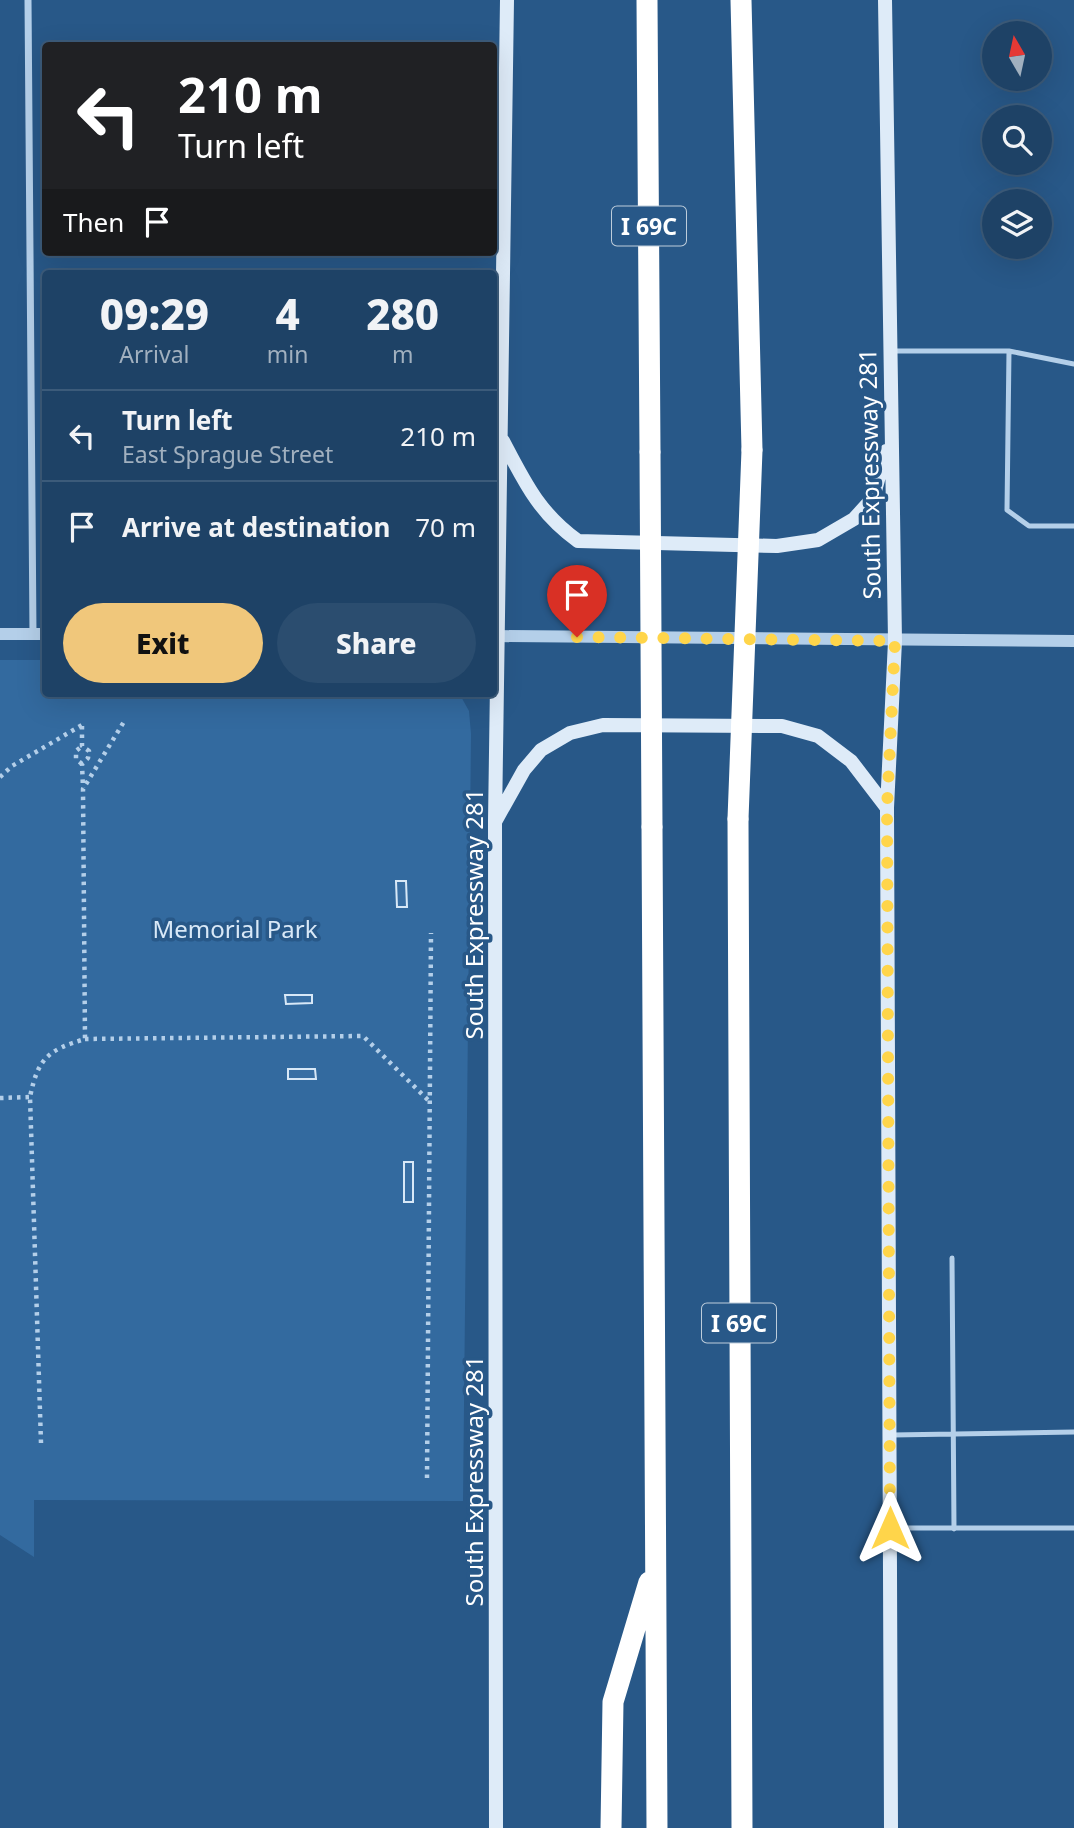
<!DOCTYPE html>
<style>
:root{--surface:#1e4266;--page:#2b4d6f;--text:#f1f3f6;--muted:#a1b0bf;--line:#3c5b7a;--accent:#f0c77b}
body{margin:0;font-family:"Noto Sans",sans-serif;background:var(--page);color:var(--text);height:100vh;display:flex;flex-direction:column;font-size:26px;white-space:nowrap}
*{box-sizing:border-box;margin:0}
p{font-size:23px;color:var(--muted)}
.icon{flex:none;width:38px;height:38px;fill:none;stroke:currentColor;stroke-width:2;stroke-linecap:round;stroke-linejoin:round}
.map{position:relative;flex:1;overflow:hidden}
.details{position:absolute;left:42px;top:270px;width:455px;height:427px;display:flex;flex-direction:column;background:var(--surface);border-radius:7px;box-shadow:0 7px 28px #0002,0 0 0 2px var(--line)}
.details>*{flex:none}
.top-card{position:absolute;left:42px;top:42px;width:455px;height:214px;border-radius:7px;box-shadow:0 7px 28px #0002,0 0 0 2px var(--line);background:#202124;color:#fff;overflow:hidden}
.needle{width:46px;rotate:351deg}
.controls{position:absolute;left:982px;top:21px;display:grid;gap:14px}
.controls a{display:grid;place-items:center;width:70px;height:70px;border-radius:50%;background:var(--surface);box-shadow:0 7px 28px #0002,0 0 0 2px var(--line);font-size:35px}
.pin{position:absolute;display:grid;place-items:center;width:60px;height:60px;color:#fff;margin:-72px -30px;border-radius:50% 50% 50% 0;rotate:-45deg;box-shadow:0 0 7px #0007}
.pin .icon{rotate:45deg}
.me{position:absolute;width:77px;margin:-38px;rotate:0deg;stroke-linejoin:round;filter:drop-shadow(0 0 5px #0008)}
.turn{display:flex;align-items:center;gap:24px;height:147px;padding:0 21px;font-size:32px}
.turn .icon{width:91px;height:91px;stroke-width:2.5}
.turn b{display:block;font-size:49px;line-height:60px}
.then{display:flex;align-items:center;height:66px;padding:0 21px;background:#0003;gap:14px;font-size:26px}
.eta{display:flex;justify-content:space-evenly;align-items:center;height:119px;text-align:center}
.eta b{font-size:42px;font-weight:800;line-height:49px}
.button{display:flex;gap:14px;margin-top:auto;padding:14px 21px}
.button a{flex:1;height:80px;border-radius:42px;background:var(--accent);color:#111;font-size:28px;font-weight:800;line-height:80px;text-align:center}
.button a+a{background:var(--page);color:var(--text)}
ul{padding:0;list-style:none}
li{display:flex;align-items:center;gap:21px;height:91px;padding:0 21px;border-top:2px solid var(--line)}
li div{flex:1}
li b{display:block;font-size:26px}
li em{font-style:normal}
.map>svg:first-child{display:block}
.green{fill:#336a9f}
.building{fill:#396fa4;stroke:#d8e8f7;stroke-width:2}
.lines{fill:none;stroke-linecap:round;stroke-linejoin:round}
.path{stroke:#b4cfe9;stroke-width:4.5;stroke-dasharray:3.5 5;stroke-linecap:butt}
.service{stroke:#b4cfe9;stroke-width:5}
.minor{stroke:#b4cfe9;stroke-width:7}
.tertiary{stroke:#b4cfe9;stroke-width:12}
.secondary{stroke:#deebf8;stroke-width:14}
.motorway{stroke:#fff;stroke-width:21}
.motorway-bridge{stroke:#fff;stroke-width:21}
.route{stroke:#ffd54a;stroke-width:12;stroke-dasharray:0 21.6}
.labels{text-anchor:middle;dominant-baseline:central;stroke-width:7;stroke-linejoin:round;paint-order:stroke}
.shield{fill:#285888;stroke:#becddb;stroke-width:2}
.shield-label{font-size:23px;font-weight:bold;fill:#fff}
.street-label{font-size:24px;fill:#fff;stroke:#285888}
.park-label{font-size:24px;fill:#d8e8f7;stroke:#285888}
</style>
<div class="map">
<svg width="1074" height="1828" viewBox="0 0 1074 1828">
<rect width="100%" height="100%" fill="#285888"/>
<path class="green" d="M0 660H45L46 693H459L469 711 471 734 463 1501 34 1500V1557L0 1535Z"/>
<path class="building" d="M396 881H406L407 907H397Z
M285 995H312V1003L286 1004Z
M288 1069H315L316 1079H288Z
M404 1162H413V1202H404Z"/>
<g class="lines">
<path class="path" d="M82 726V746L89 751 88 758 82 764 83 788
M82 764 76 759V751L82 746
M0 777 12 766 82 725
M85 1039 363 1036 429 1101
M0 1098 30 1097
M41 1443 30 1097C38 1058 48 1050 85 1039L83 789 125 720
M427 1478 431 933"/>
<path class="service" d="M892 351H1009L1074 364
M1009 351 1007 510 1029 526H1074
M952 1258 954 1529
M892 1435 1074 1432
M893 1528H1074"/>
<path class="minor" d="M28 0 33 634"/>
<path class="tertiary" d="M0 634H46
M494 636 1074 641"/>
<path class="secondary" d="M885 0 895 641 887 808 891 1828
M503 441C525 483 539 513 578 541L777 546 818 540 854 519 873 498 886 451
M496 820 524 770 541 750 570 733 603 725 782 726 818 736 851 761 887 808
M496 1828 495 821 507 0"/>
<path class="motorway" d="M647 0 650 452
M741 0 752 450
M738 819 742 1828
M652 827 657 1828
M611 1828 613 1702 649 1582"/>
<path class="motorway-bridge" d="M650 452 652 827
M738 819 752 450"/>
</g>
<g class="lines">
<path class="route" d="M577 637 895 641 887 808 890 1528"/>
</g>
<g class="labels">
<g class="shield">
<rect x="612" y="206.5" width="74" height="39" rx="5"/>
<rect x="702" y="1303.5" width="74" height="39" rx="5"/>
</g>
<g class="shield-label">
<text x="649" y="226">I 69C</text>
<text x="739" y="1323">I 69C</text>
</g>
<g class="street-label">
<text transform="translate(869 474) rotate(-91)">South Expressway 281</text>
<text transform="translate(473 914) rotate(-90)">South Expressway 281</text>
<text transform="translate(473 1481) rotate(-90)">South Expressway 281</text>
</g>
<g class="park-label">
<text x="235" y="928">Memorial Park</text>
</g>
</g>
</svg>
<div class="controls">
<a><svg class="needle" viewBox="-14 -14 28 28"><path d="M0-13l5 13h-10z" fill="#e53935"/><path d="M0 13l5-13h-10z" fill="#a1b0bf"/></svg></a>
<a><svg class="icon" aria-label="search" viewBox="0 0 24 24"><circle cx="10" cy="10" r="6"/><path d="M15 15l6 6"/></svg></a>
<a><svg class="icon" aria-label="layers" viewBox="0 0 24 24"><path d="M12 4l9 5-9 5-9-5zM3 14l9 5 9-5"/></svg></a>
</div>
<div class="pin" style="left:577px;top:637px;background:#d93025"><svg class="icon" aria-label="arrive" viewBox="0 0 24 24"><path d="M6 21V4h12l-3 4 3 4H6"/></svg></div>
<svg class="me" style="left:890px;top:1528px" viewBox="-20 -20 40 40"><path d="M0-17L14 15 0 8-14 15z" fill="#ffd54a" stroke="#fff" stroke-width="4"/></svg>
<div class="top-card">
<div class="turn"><svg class="icon" aria-label="left" viewBox="0 0 24 24"><path d="M17 20v-9H6M10 6l-5 5 5 5"/></svg><div><b>210 m</b>Turn left</div></div>
<div class="then">Then<svg class="icon" aria-label="arrive" viewBox="0 0 24 24"><path d="M6 21V4h12l-3 4 3 4H6"/></svg></div>
</div>
<section class="details">
<div class="eta">
<div><b>09:29</b><p>Arrival</p></div>
<div><b>4</b><p>min</p></div>
<div><b>280</b><p>m</p></div>
</div>
<ul>
<li><svg class="icon" aria-label="left" viewBox="0 0 24 24"><path d="M17 20v-9H6M10 6l-5 5 5 5"/></svg><div><b>Turn left</b><p>East Sprague Street</p></div><em>210 m</em></li>
<li><svg class="icon" aria-label="arrive" viewBox="0 0 24 24"><path d="M6 21V4h12l-3 4 3 4H6"/></svg><div><b>Arrive at destination</b></div><em>70 m</em></li>
</ul>
<div class="button"><a>Exit</a><a>Share</a></div>
</section>
</div>
